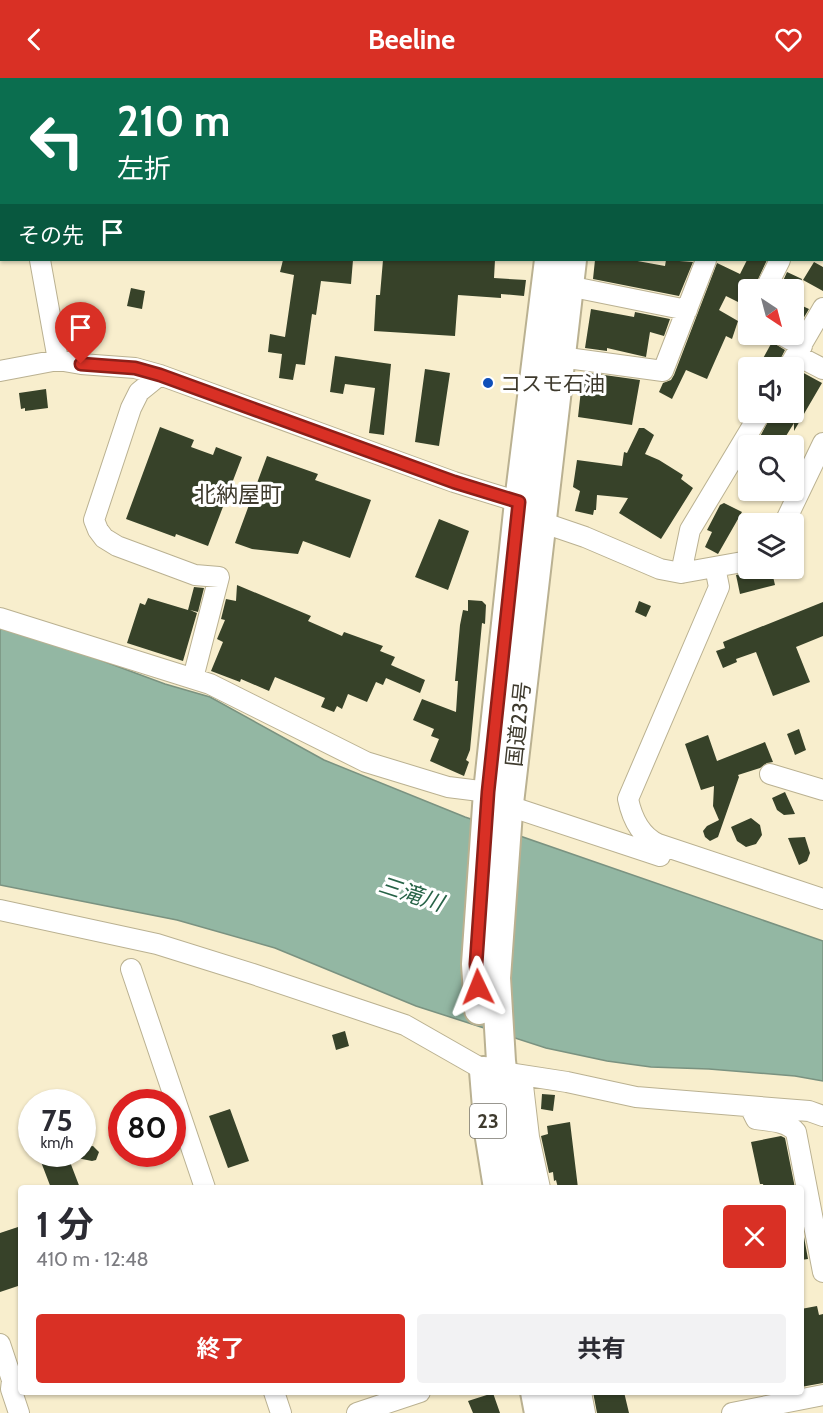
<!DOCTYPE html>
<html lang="ja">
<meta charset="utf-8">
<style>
:root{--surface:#fff;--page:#f2f2f3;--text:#2b2b33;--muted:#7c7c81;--accent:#d93025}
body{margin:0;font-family:Cabin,"Noto Sans JP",sans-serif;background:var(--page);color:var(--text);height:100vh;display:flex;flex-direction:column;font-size:22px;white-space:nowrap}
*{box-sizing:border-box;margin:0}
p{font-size:20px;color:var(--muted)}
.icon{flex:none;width:33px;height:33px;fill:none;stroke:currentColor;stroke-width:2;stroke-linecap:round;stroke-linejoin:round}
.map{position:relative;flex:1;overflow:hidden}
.side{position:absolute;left:18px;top:1107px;width:786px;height:210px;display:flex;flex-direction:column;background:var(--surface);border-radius:6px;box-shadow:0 2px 4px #0004}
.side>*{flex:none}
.top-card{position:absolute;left:0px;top:0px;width:824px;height:183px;box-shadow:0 2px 4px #0004;background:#0b6e4f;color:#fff;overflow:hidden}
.needle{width:39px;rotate:144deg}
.tools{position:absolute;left:738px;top:201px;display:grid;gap:12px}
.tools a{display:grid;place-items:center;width:66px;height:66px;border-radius:6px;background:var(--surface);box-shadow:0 2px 4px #0004;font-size:30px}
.speed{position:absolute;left:18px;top:1011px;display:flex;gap:12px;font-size:30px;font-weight:700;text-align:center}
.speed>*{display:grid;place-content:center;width:78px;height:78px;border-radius:50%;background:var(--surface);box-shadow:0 2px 4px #0004;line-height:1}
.speed small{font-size:15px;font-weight:400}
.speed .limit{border:9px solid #d22;background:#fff;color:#111}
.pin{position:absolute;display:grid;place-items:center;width:51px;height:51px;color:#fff;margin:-62px -26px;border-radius:50% 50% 50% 0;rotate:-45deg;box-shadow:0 0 6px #0007}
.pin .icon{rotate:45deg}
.me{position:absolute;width:66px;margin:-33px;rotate:358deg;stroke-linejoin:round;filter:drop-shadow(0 0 4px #0008)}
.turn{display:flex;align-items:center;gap:21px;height:126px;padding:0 18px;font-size:27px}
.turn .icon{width:78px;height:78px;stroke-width:2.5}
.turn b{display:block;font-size:42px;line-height:51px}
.then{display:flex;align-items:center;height:57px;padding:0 18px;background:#0003;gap:12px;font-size:22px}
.round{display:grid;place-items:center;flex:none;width:63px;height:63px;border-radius:6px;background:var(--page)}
.summary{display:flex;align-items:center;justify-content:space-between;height:102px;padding:0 18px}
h1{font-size:36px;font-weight:700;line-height:45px}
.cta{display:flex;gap:12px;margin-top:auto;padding:12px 18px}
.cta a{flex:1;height:69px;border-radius:6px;background:var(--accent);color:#fff;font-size:24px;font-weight:700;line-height:69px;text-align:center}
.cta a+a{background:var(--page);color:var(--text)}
header{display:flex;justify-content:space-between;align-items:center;height:78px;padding:0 18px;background:var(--accent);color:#fff;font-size:27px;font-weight:700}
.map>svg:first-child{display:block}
.water{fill:#93b7a3;stroke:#7a9280;stroke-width:1.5}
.building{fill:#374229}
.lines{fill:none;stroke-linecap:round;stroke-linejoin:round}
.minor-casing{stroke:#bab191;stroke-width:22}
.highway-casing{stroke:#bab191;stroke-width:32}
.minor{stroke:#fff;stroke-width:20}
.highway{stroke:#fff;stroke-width:28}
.route-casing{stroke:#8d1f18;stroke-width:15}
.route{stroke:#d93025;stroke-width:10}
.poi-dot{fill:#0e4eb9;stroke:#fff;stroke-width:2}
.labels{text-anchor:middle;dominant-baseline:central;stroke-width:6;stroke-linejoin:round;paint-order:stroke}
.shield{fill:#fff;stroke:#78756c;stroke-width:1.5}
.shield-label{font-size:20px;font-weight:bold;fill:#3e3a2d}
.poi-label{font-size:21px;fill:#3e3a2d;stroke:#fff;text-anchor:start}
.street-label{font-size:21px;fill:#3e3a2d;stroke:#fff}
.neighbourhood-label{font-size:22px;fill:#3e3a2d;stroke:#fff}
.water-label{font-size:22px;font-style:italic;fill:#276347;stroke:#fff}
</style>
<header><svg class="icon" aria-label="back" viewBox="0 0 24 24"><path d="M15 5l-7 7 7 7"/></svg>Beeline<svg class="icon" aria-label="heart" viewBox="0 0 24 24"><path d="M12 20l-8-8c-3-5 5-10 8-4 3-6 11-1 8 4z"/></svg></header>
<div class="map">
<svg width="823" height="1335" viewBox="0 0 823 1335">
<rect width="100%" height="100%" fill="#f8eecd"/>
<path class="water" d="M0 545 165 606 210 619 324 682 465 739 823 863V1003L795 998 709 991 651 989 607 983 546 970 416 928 275 870 177 842 0 807Z"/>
<path class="building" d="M283 182H353L351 206 321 203 316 237 312 236 305 287 296 286 293 302 279 300 282 276 268 274 270 256 285 259 294 197 280 194Z
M383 182H495L494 200 526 202 524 218 501 216V220L458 217 455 258 374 253 376 217H380Z
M595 182H632L665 188 666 182 693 184 679 218 593 201Z
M747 182H767L753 212H748V229L726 218 719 232 738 243 732 261 726 258 707 301 686 292 672 321 659 314 663 305 671 302 674 297 717 185 740 196Z
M814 184 823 189V213L803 202Z
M787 194 802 201 797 212H779Z
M131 210 145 213 142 231 127 228Z
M794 224 809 231 797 251 794 250Z
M591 231 634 239 635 234 670 241 664 258 650 254 646 279 607 270V273L585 270Z
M772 264 785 272 776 290H771L761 284Z
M335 278 391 286 384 357 369 355 375 310 345 306 343 316 330 314Z
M425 291 450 295 439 368 415 364Z
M800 293 822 305 794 353V345L786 358 789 359 784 368H755L773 334H794V301Z
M583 294 640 302 632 347 578 339Z
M46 311 48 330 25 333V330L21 331 19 315Z
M160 349 194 362 191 369 213 377 216 369 242 379 208 468 176 456 175 459 126 441Z
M639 350H644L654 357 645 376 659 382 683 397 681 401 693 410 661 461 619 435 628 420 597 417 596 432H594L593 437 575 433 580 413 573 409 577 382 622 388 624 374 627 375Z
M267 378 318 396 315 402 371 422 350 480 303 463 298 476 252 471 235 465Z
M724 425 742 434 718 476 705 469 712 454 707 452 720 427Z
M439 441 469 453 448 512 415 499Z
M765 490H771L775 507 740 516 736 497Z
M237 507 311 538 308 543 342 558 344 554 383 568 380 573 395 579 391 587 425 602 420 615 386 600 383 607 376 604 367 624 348 616 342 631 337 628 334 634 321 629 325 620 275 599 269 613 241 601 240 604 211 593 223 564 217 561 225 542 221 541 226 521 236 523Z
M194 509 204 510 198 534 190 532 197 535 183 583 127 565 140 525 145 527 148 520 188 532Z
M468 522 482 523 486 527 485 546 482 545 470 672 466 682 469 684 464 698 430 683 439 661 431 658 434 651 413 642 422 621 456 634 458 603H455L460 547 463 532 468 533Z
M639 523 651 528 646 539 635 534Z
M823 524V558L796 569 810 604 773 618 756 574 736 581 737 584 723 590 716 573 725 570 723 564Z
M799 651 806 672 795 677 787 656Z
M708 657 717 683 765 664 773 684 767 685 760 690 738 697 739 699 718 759 710 763 705 759 703 753 707 748 719 742 713 728 714 708 701 712 685 666Z
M785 714 795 736 784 737 777 732 772 720Z
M751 740 760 747 762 757 756 766 746 769 737 763 731 749Z
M805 759 810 775 807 783 799 787 788 760Z
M345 953 349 968 336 972 332 957Z
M542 1016 555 1017 553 1033 541 1031Z
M230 1031 249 1083 228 1090 209 1038Z
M570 1044 578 1110H558L556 1102 554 1103 553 1094 549 1095 541 1058 548 1056 547 1048Z
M781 1058 785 1060 795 1110H764L763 1106H760L751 1064Z
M93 1068 99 1074 96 1082 92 1083 77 1080 86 1069Z
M38 1076H67L80 1110H51Z
M21 1148V1207L0 1214V1155Z
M804 1159 808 1181 801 1182V1160Z
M817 1228 819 1237 823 1236V1305L801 1309V1231Z
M593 1314H624L629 1335H597Z
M493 1315 500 1335H473L468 1323Z"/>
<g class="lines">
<g class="minor-casing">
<path id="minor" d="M315 0 331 2
M100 2V0
M252 2V0
M0 92H2
M822 94 823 92
M40 182 58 282
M568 208 687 232
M765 212 780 182
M780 256 802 268
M796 277 823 291
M560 279 663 293 706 182
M788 290 823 230
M0 293 58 282 81 286 135 290 160 297 454 404 519 424 541 444 585 459 660 491 681 495 690 452 761 334
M160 297 139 314 131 330 94 442 98 452 104 460 117 468 195 497 219 499 193 600
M784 446 823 365
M715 489 719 509 628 721C632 740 641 758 658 766L823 821
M681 495 748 483
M0 540 210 606 366 684 448 709 488 714
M770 696 823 712
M509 728 660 778
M0 832 157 866 253 896 405 947 484 992
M131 891 205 1110
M502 994 567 1004 636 1019 809 1033 823 1038
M522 999 529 1059 540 1110
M752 1033 756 1041C769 1043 787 1043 796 1054L823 1194
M0 1266 12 1302 11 1311 19 1335
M274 1314 281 1335
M581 1314 585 1335
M357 1335 420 1314
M732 1335 823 1317"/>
</g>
<g class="highway-casing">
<path id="highway" d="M571 2 572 0
M593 2V0
M479 932 476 886 488 714 519 424 549 182
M484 993 489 1054 498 1110
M521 1110 511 1061 501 983 496 900 508 734 572 182
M535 1314 539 1335
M563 1314 567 1335"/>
</g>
<use href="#minor" class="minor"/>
<use href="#highway" class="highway"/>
</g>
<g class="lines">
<g class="route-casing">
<path id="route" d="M81 286 135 290 160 297 454 404 519 424 488 714 476 886 478 909"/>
</g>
<use href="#route" class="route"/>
</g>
<circle class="poi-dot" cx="488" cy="305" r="6"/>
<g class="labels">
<rect class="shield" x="470" y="1026" width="36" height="34" rx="4.5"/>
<g class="shield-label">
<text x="488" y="1043">23</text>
</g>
<g class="poi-label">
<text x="500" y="305">コスモ石油</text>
</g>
<g class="street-label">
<text transform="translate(518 646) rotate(-84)">国道23号</text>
</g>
<g class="neighbourhood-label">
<text x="238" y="416">北納屋町</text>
</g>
<g class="water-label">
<text transform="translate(411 816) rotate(18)">三滝川</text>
</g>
</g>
</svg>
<div class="tools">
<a><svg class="needle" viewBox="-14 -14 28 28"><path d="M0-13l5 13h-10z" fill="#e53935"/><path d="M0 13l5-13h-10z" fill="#7c7c81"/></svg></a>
<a><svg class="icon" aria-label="sound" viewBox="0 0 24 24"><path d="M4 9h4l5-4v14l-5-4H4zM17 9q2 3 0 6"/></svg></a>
<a><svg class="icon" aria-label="search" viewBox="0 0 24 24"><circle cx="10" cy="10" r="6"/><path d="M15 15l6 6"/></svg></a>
<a><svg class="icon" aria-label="layers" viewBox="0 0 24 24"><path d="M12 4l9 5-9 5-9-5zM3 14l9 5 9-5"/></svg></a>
</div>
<div class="speed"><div>75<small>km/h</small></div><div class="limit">80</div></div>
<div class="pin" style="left:81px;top:286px;background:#d93025"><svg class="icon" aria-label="arrive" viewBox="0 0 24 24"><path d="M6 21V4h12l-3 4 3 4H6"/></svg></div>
<svg class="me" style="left:478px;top:909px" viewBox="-20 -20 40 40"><path d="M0-17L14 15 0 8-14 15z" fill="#d93025" stroke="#fff" stroke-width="4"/></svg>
<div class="top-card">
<div class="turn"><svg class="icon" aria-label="left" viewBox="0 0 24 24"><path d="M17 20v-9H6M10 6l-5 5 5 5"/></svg><div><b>210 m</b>左折</div></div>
<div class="then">その先<svg class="icon" aria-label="arrive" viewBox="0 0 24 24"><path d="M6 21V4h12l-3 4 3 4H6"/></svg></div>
</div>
<section class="side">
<div class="summary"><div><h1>1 分</h1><p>410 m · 12:48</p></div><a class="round" style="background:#d93025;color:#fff"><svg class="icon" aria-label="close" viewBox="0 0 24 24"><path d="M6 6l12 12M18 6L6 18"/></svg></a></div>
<div class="cta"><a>終了</a><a>共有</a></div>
</section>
</div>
